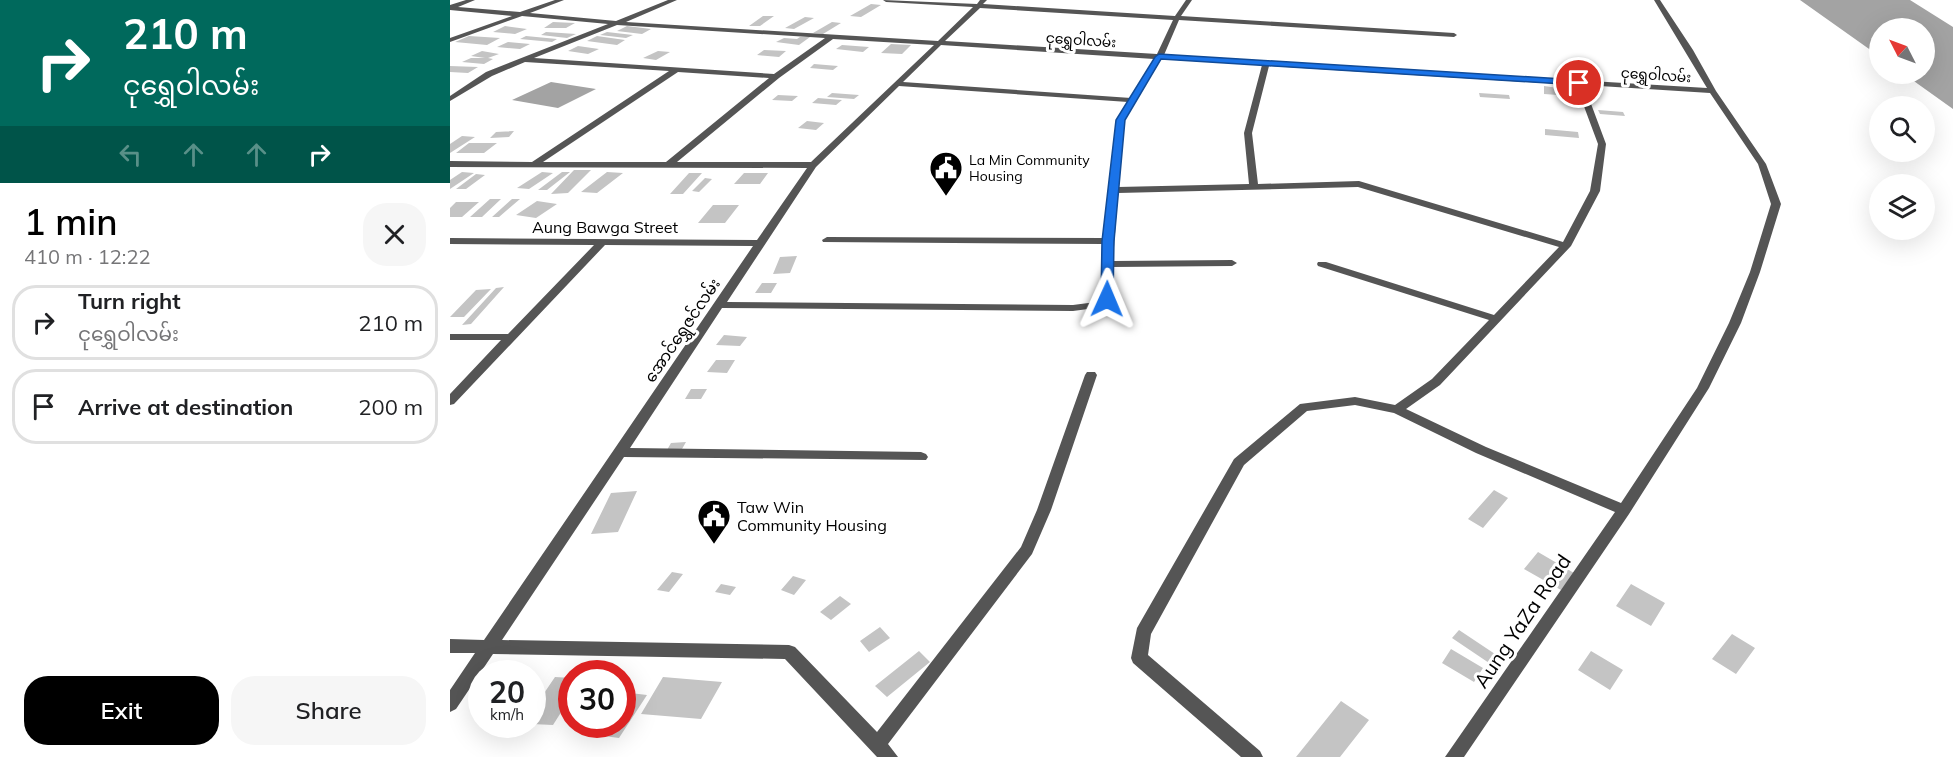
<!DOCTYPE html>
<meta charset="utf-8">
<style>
:root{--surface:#fff;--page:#f6f6f6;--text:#202124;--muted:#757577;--line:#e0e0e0;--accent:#000}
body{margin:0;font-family:Mulish,"Noto Sans Myanmar",sans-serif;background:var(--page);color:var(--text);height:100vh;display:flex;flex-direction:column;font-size:22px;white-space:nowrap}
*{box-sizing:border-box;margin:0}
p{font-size:20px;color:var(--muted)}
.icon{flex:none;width:33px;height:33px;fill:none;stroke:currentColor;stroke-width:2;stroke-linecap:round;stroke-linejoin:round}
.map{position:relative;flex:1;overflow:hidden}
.drawer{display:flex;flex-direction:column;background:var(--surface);width:450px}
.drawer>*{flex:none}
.banner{background:#00695c;color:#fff;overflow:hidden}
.needle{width:39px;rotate:312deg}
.controls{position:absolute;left:1419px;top:18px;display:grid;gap:12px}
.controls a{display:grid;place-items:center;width:66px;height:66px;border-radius:50%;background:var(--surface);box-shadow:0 6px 24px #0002;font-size:30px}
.speed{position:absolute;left:18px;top:660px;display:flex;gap:12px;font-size:30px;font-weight:700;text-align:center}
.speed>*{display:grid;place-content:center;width:78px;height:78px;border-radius:50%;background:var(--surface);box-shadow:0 6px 24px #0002;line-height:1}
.speed small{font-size:15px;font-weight:400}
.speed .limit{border:9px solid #d22;background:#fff;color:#111}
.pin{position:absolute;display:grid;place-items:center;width:51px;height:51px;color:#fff;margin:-26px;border:3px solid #fff;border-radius:50%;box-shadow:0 2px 6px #0007}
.me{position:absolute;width:66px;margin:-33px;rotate:1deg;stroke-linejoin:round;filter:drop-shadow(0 0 4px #0008)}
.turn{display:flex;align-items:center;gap:21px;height:126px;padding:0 24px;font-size:27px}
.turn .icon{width:78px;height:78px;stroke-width:2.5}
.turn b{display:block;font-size:42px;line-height:51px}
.lanes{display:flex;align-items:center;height:57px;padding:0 24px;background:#0003;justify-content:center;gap:30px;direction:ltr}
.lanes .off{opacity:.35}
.round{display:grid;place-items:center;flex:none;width:63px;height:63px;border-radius:24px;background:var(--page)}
.overview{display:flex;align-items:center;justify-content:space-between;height:102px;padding:0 24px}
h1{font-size:36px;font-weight:600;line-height:45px;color:var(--accent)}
.button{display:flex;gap:12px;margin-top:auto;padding:12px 24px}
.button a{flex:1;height:69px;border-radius:24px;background:var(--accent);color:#fff;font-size:24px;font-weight:600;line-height:69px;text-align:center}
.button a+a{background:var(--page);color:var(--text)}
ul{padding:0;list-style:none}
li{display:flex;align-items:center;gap:18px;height:75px;margin:0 12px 9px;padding:0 12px;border:3px solid var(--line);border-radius:24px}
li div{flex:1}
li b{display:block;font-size:22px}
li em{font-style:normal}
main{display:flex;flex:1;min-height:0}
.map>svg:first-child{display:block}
.water{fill:#a3a3a3}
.building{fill:#c4c4c4}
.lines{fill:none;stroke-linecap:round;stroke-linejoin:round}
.minor{fill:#555;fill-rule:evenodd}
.route{fill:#1a73e8;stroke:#114b97;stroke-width:1.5}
.labels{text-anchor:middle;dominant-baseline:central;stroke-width:6;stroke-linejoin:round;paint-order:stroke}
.far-street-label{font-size:14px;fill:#000;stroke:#fff}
.far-poi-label{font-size:14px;fill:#000;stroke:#fff;text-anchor:start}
.street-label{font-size:16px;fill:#000;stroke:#fff}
.poi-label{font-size:16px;fill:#000;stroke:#fff;text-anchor:start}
.near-street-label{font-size:20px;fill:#000;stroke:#fff}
</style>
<main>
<section class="drawer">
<div class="banner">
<div class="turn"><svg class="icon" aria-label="right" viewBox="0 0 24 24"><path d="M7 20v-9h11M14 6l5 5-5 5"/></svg><div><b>210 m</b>ငုရွှေဝါလမ်း</div></div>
<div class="lanes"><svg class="icon off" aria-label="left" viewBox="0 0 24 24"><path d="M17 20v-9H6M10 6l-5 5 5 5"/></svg><svg class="icon off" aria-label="ahead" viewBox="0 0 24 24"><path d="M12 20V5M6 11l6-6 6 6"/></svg><svg class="icon off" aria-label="ahead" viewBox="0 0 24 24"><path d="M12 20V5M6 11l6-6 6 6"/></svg><svg class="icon" aria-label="right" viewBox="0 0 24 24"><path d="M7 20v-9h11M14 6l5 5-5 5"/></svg></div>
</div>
<div class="overview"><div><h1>1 min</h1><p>410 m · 12:22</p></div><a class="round"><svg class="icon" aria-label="close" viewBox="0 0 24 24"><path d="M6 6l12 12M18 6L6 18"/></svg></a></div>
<ul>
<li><svg class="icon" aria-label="right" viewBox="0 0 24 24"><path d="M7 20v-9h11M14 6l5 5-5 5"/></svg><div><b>Turn right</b><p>ငုရွှေဝါလမ်း</p></div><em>210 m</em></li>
<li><svg class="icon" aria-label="arrive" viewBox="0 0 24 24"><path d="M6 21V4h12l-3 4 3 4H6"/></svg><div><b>Arrive at destination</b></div><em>200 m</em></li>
</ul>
<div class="button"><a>Exit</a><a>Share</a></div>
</section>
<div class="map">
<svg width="1503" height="757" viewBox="0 0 1503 757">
<rect width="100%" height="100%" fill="#fff"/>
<path class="water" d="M1350 0H1460L1503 27V109L1454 74H1474V28H1430L1429 56Z
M101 82 146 89 108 108 62 100Z"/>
<path class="building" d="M421 4 431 5 411 17 400 16Z
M313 16H324L310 26H299Z
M355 17 364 18 344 29 335 28Z
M103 22 125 23 116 28H94Z
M382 22 391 23 373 34 363 33Z
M55 26 77 29 65 34 43 32Z
M177 26 201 29 192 34 167 31Z
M96 32 126 34 117 38 91 35Z
M157 32 183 35 176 38 150 35Z
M19 36 50 38 37 45 5 42Z
M76 36 107 39 102 42 70 39Z
M147 36 175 40 167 45 137 41Z
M350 37H360L349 45 326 42 334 38 347 39Z
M58 42 80 44 70 49 47 47Z
M441 44 461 45 452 54 431 53Z
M392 45 419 47 413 52 386 49Z
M128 46 149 49 138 54 118 51Z
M314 50 336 51 329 57 307 55Z
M32 51 49 54 38 58 43 59 34 64 12 62 21 58H35L21 56Z
M208 51 220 52 206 60 193 58Z
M364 64 388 66 383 70 360 68Z
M0 66 28 67 18 73 0 72Z
M1094 86 1108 88V95L1094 94Z
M382 93 409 95 404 99 377 97Z
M1029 93 1059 95 1060 99 1030 97Z
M328 95 348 96 342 101 322 100Z
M368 98 392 100 386 105 362 103Z
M1148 110 1173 112 1175 116 1150 114Z
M357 121 374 123 366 130 348 128Z
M1095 129 1128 132 1129 138 1095 135Z
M64 131 59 137 40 138 46 132Z
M12 136 25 137 0 153V144Z
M19 143H47L34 153H6Z
M124 170H141L118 193 101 194Z
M12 172 24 173 0 189V180Z
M92 172 103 173 79 189 67 188Z
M112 172H120L97 190H88Z
M157 172 173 173 147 193 131 192Z
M239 173H252L233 194H220Z
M294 173H318L310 184H284Z
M26 174 35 175 16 189H6Z
M255 178 262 179 249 192 242 191Z
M40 199H51L32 217H20Z
M62 199H70L49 217H42Z
M87 201 107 204 86 218 66 215Z
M6 202H29L12 217H0V208Z
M263 205H289L275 223H248Z
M347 256 340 273 323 274 330 257Z
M312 283H327L321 293H305Z
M54 287 21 324 12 325 46 288Z
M41 289 14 317H0L26 290Z
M274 335 297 337 290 346 266 345Z
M266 360H285L277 373 257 372Z
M241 389H257L251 399H235Z
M236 442 232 449 217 450 221 443Z
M1044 490 1058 498 1033 528 1018 519Z
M187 491 168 532 141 534 161 493Z
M1088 552 1124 573 1111 590 1074 569Z
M222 572 233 574 219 592 207 590Z
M343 576 356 580 344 595 331 590Z
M271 584 286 587 280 595 265 592Z
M1181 584 1215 603 1201 626 1166 606Z
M390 596 401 604 381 620 370 612Z
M430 627 440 638 419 652 410 641Z
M1009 630 1051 658 1045 667 1002 638Z
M1282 634 1305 648 1286 674 1262 659Z
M1001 649 1033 668 1024 682 992 663Z
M469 651 480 662 437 697 425 686Z
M1141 651 1173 670 1160 690 1128 670Z
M105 677 122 678V695L103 725 82 724V711Z
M213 677 272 682 251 719 191 714Z
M172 692 197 695 169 738 139 734 146 724H172Z
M891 701 919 720 890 757H846Z"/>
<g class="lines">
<path class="minor" d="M16 0H25L8 7 70 12 105 0H114L80 13 166 21 218 0H227L176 22 488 41 523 7 436 2 433 0 527 4 530 0H537L533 4 725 16 736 0H742L731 16 1004 33 1007 35 1004 37 729 20 714 55 1257 88 1204 0H1210L1243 50 1266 91 1316 164 1331 204 1310 272 1291 323 1259 388 1179 514 1014 757H995L1165 512 1026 453 944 413 905 405 857 411 794 465 701 634 698 655 810 751 813 757H791L683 663 681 658 687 628 784 459 850 404 905 397 945 405 982 379 1039 320 868 266 867 264 868 262H876L1044 315 1109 247 908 187 668 193 663 261 782 260 787 263 782 266 663 267 662 299 653 307 623 311 272 308 180 448 471 452 476 454 478 457 476 460 174 457 52 640 339 645 345 647 427 732 571 547 587 510 635 375 637 372H645L647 375 601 510 582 554 438 744 448 757H427L335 659 43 654 6 709 0 712V690L25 653H0V639L34 640 303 246 155 245 4 404 0 405V394L51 340H0V334H58L144 245 0 244V238L307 240 357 168 0 167V161L82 162 219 71 75 62 42 76 0 101V96L36 72 158 24 72 16 0 42V38L62 16 0 10V5ZM530 8 723 20 707 54 495 41ZM167 25 375 38 324 74 84 58ZM383 39 484 45 361 162H227L329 78ZM491 45 704 59 681 98 453 82ZM711 59 812 65 794 133 799 184 668 187 675 120ZM819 66 1126 85 1148 144 1140 191 1113 242 909 181 808 184 802 133ZM228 72 319 78 216 162H93ZM1134 85 1260 93 1308 164 1321 204 1300 272 1279 323 1247 388 1171 503 1036 447 956 409 990 385 1121 246 1150 191 1156 144ZM449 86 678 102 667 120 653 238 377 237 372 240 373 242 653 244 652 298 646 302 623 305 277 302 366 167Z"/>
</g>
<path class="route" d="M709 54 1129 80 1133 83 1129 85 711 59 675 120 664 241 663 299 657 303 651 299 652 241 666 120 705 57Z"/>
<defs>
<g id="civic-pin" transform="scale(1.725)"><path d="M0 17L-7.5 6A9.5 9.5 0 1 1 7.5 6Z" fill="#000" stroke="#fff"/><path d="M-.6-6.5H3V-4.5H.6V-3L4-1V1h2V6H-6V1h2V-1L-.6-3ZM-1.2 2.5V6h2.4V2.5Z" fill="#fff"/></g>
</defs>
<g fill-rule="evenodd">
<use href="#civic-pin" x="496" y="168"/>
<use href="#civic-pin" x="264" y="516"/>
</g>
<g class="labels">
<g class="far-street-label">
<text transform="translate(631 40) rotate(4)">ငုရွှေဝါလမ်း</text>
<text transform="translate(1206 75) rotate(4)">ငုရွှေဝါလမ်း</text>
</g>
<g class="far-poi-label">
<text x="519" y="160">La Min Community<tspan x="519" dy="16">Housing</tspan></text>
</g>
<g class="street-label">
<text x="155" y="227">Aung Bawga Street</text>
<text transform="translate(232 330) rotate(-56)">အောင်ရွှေဇင်လမ်း</text>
</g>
<g class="poi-label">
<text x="287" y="507">Taw Win<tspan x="287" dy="18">Community Housing</tspan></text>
</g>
<g class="near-street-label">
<text transform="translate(1072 621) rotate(-56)">Aung YaZa Road</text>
</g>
</g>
</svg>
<div class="controls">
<a><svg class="needle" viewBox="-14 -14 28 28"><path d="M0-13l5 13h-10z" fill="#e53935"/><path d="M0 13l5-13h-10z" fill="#757577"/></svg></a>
<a><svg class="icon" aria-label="search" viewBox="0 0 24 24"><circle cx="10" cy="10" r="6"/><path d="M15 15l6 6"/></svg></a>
<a><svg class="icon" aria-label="layers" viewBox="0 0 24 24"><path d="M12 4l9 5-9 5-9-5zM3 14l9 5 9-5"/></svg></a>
</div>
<div class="speed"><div>20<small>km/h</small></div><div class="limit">30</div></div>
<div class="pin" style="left:1129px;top:83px;background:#d93025"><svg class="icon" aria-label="arrive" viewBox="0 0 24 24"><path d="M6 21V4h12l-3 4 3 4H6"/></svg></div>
<svg class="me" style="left:657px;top:299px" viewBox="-20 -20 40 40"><path d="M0-17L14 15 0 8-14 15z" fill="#1a73e8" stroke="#fff" stroke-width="4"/></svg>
</div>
</main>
